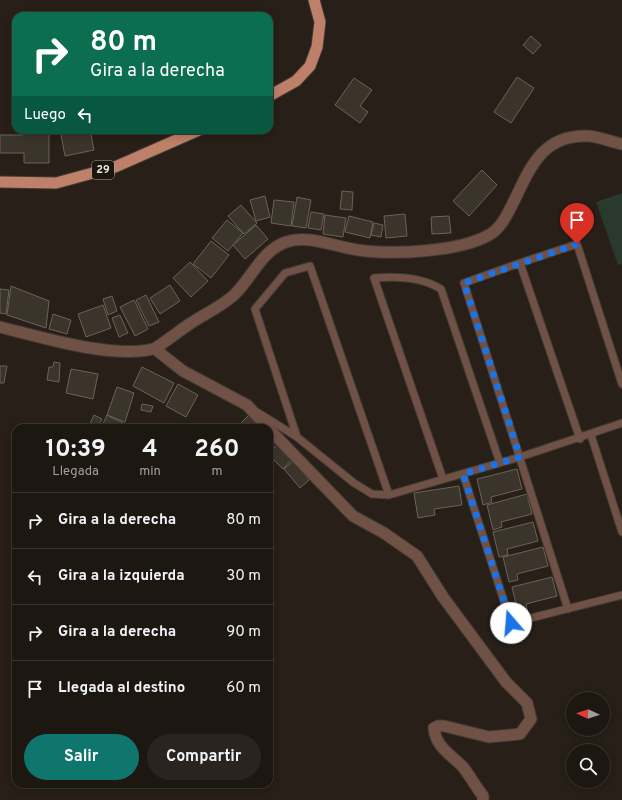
<!DOCTYPE html>
<html lang="es">
<style>
:root{--surface:#1d1712;--page:#2a2420;--text:#f1f3f6;--muted:#a09f9f;--line:#3b3632;--accent:#0f766e}
body{margin:0;font-family:Overpass,sans-serif;background:var(--page);color:var(--text);height:100vh;display:flex;flex-direction:column;font-size:15px;white-space:nowrap}
*{box-sizing:border-box;margin:0}
p{font-size:13px;color:var(--muted)}
.icon{flex:none;width:22px;height:22px;fill:none;stroke:currentColor;stroke-width:2;stroke-linecap:round;stroke-linejoin:round}
.map{position:relative;flex:1;overflow:hidden}
.side{position:absolute;left:12px;top:424px;width:261px;height:364px;display:flex;flex-direction:column;background:var(--surface);border-radius:12px;box-shadow:0 2px 10px #0003,0 0 0 1px var(--line)}
.side>*{flex:none}
.hud{position:absolute;left:12px;top:12px;width:261px;height:122px;border-radius:12px;box-shadow:0 2px 10px #0003,0 0 0 1px var(--line);background:#0b6e4f;color:#fff;overflow:hidden}
.needle{width:26px;rotate:274deg}
.fabs{position:absolute;left:566px;top:692px;display:grid;gap:8px}
.fabs a{display:grid;place-items:center;width:44px;height:44px;border-radius:50%;background:var(--surface);box-shadow:0 2px 10px #0003,0 0 0 1px var(--line);font-size:20px}
.pin{position:absolute;display:grid;place-items:center;width:34px;height:34px;color:#fff;margin:-41px -17px;border-radius:50% 50% 50% 0;rotate:-45deg;box-shadow:0 0 4px #0007}
.pin .icon{rotate:45deg}
.me{position:absolute;width:44px;margin:-22px;rotate:342deg;stroke-linejoin:round;filter:drop-shadow(0 0 3px #0008)}
.turn{display:flex;align-items:center;gap:14px;height:84px;padding:0 12px;font-size:18px}
.turn .icon{width:52px;height:52px;stroke-width:2.5}
.turn b{display:block;font-size:28px;line-height:34px}
.then{display:flex;align-items:center;height:38px;padding:0 12px;background:#0003;gap:8px;font-size:15px}
.eta{display:flex;justify-content:space-evenly;align-items:center;height:68px;text-align:center}
.eta b{font-size:24px;font-weight:700;line-height:28px}
.button{display:flex;gap:8px;margin-top:auto;padding:8px 12px}
.button a{flex:1;height:46px;border-radius:24px;background:var(--accent);color:#fff;font-size:16px;font-weight:700;line-height:46px;text-align:center}
.button a+a{background:var(--page);color:var(--text)}
ul{padding:0;list-style:none}
li{display:flex;align-items:center;gap:12px;height:56px;padding:0 12px;border-top:1px solid var(--line)}
li div{flex:1}
li b{display:block;font-size:15px}
li em{font-style:normal}
.map>svg:first-child{display:block}
.pitch{fill:#29392d}
.building{fill:#3a342b;stroke:#6a6359}
.lines{fill:none;stroke-linecap:round;stroke-linejoin:round}
.service-casing{stroke:#423b34;stroke-width:9}
.minor-casing{stroke:#423b34;stroke-width:13}
.primary-casing{stroke:#423b34;stroke-width:13}
.service{stroke:#705146;stroke-width:7}
.minor{stroke:#705146;stroke-width:11}
.primary{stroke:#bf8069;stroke-width:11}
.route{stroke:#1a73e8;stroke-width:7;stroke-dasharray:0 12.6}
.labels{text-anchor:middle;dominant-baseline:central;stroke-width:4;stroke-linejoin:round;paint-order:stroke}
.shield{fill:#1d160f;stroke:#aca7a1;stroke-width:1}
.shield-label{font-size:11px;font-weight:bold;fill:#eae5e0}
</style>
<div class="map">
<svg width="622" height="800" viewBox="0 0 622 800">
<rect width="100%" height="100%" fill="#271f18"/>
<path class="pitch" d="M622 193V264L618 265 596 202Z"/>
<path class="building" d="M531 36 541 45 533 54 523 45Z
M517 77 534 88 511 123 494 112Z
M354 78 372 90 360 106 368 112 360 123 335 105Z
M23 130H49V163H24V153H0V135H23Z
M60 130H90L94 150 65 156Z
M482 170 497 185 469 216 453 201Z
M342 191 353 192 352 210 340 209Z
M265 196 270 217 256 221 250 200Z
M297 197 311 200 306 228 292 226Z
M274 200 294 202 291 226 271 223Z
M241 205 257 223 244 234 228 216Z
M311 212 324 214 321 230 308 228Z
M405 214 407 236 386 238 384 216Z
M325 215 346 218 343 237 323 234Z
M349 216 373 222 370 238 345 232Z
M449 216 451 233 432 234 431 217Z
M227 220 243 233 228 251 212 238Z
M374 223 383 225 381 237 371 235Z
M256 225 268 239 245 259 233 245Z
M211 241 229 255 211 278 193 264Z
M190 262 208 281 191 297 173 278Z
M170 285 180 301 160 314 150 298Z
M11 286 49 301 46 328 7 315Z
M0 289 9 290 6 314 0 313Z
M146 295 159 322 149 326 136 300Z
M112 296 117 311 108 315 103 299Z
M134 300 148 329 135 336 120 307Z
M103 305 111 328 86 337 78 314Z
M53 314 71 320 67 334 49 329Z
M120 315 128 333 119 337 112 318Z
M54 362 60 363 59 382 47 380 49 367H53Z
M0 366H7L4 383H0Z
M142 367 174 383 164 403 133 386Z
M71 369 98 374 93 399 66 393Z
M178 384 198 395 186 417 166 406Z
M117 387 134 393 125 422 107 415Z
M142 404 153 406 151 412 141 410Z
M94 415 102 419 97 428H88Z
M107 415 131 427V428H101Z
M249 415 262 428H241L239 425Z
M277 444 292 459 283 469 269 455Z
M293 461 309 480 300 488 284 469Z
M517 469 522 489 491 497 492 502 483 505 477 479Z
M459 486 462 505 434 509 435 515 418 518 414 493Z
M527 494 532 514 501 522 502 527 493 530 487 505Z
M533 522 538 541 507 549 508 555 499 557 493 532Z
M543 547 548 566 517 574 518 580 509 582 503 557Z
M552 577 557 596 526 604 527 610 518 612 512 587Z"/>
<g class="lines">
<g class="service-casing">
<path id="service" d="M520 263 577 244 622 384
M257 412 297 437 354 483 372 494 389 495 520 457 622 423
M591 435 622 532
M297 437 255 309 285 273 310 266 389 495
M463 474 511 623 622 595
M443 479 374 278C396 276 422 277 441 289L500 463
M568 609 464 283 520 263 580 439"/>
</g>
<g class="minor-casing">
<path id="minor" d="M0 327C41 337 112 359 153 349 158 348 184 327 191 323 205 314 222 306 234 295 251 279 262 250 286 242 309 234 335 247 358 250 392 255 459 252 489 235 501 228 507 215 513 203 530 169 541 135 587 136 598 136 611 142 622 144
M155 349 183 371 247 405 268 428
M269 429 353 516 384 533 417 556 443 597 506 682 527 703 531 719 520 734 489 737 444 726H438L434 728C435 746 451 755 463 767 470 776 476 787 483 796V800"/>
</g>
<g class="primary-casing">
<path id="primary" d="M269 96 296 81 310 66 317 47 320 22 314 0
M0 182 56 183 115 167 199 130"/>
</g>
<use href="#service" class="service"/>
<use href="#minor" class="minor"/>
<use href="#primary" class="primary"/>
</g>
<g class="lines">
<path class="route" d="M511 623 463 474 520 457 464 283 577 244"/>
</g>
<g class="labels">
<rect class="shield" x="92" y="161" width="22" height="18" rx="3"/>
<g class="shield-label">
<text x="103" y="170">29</text>
</g>
</g>
</svg>
<div class="fabs">
<a><svg class="needle" viewBox="-14 -14 28 28"><path d="M0-13l5 13h-10z" fill="#e53935"/><path d="M0 13l5-13h-10z" fill="#a09f9f"/></svg></a>
<a><svg class="icon" aria-label="search" viewBox="0 0 24 24"><circle cx="10" cy="10" r="6"/><path d="M15 15l6 6"/></svg></a>
</div>
<div class="pin" style="left:577px;top:244px;background:#d93025"><svg class="icon" aria-label="arrive" viewBox="0 0 24 24"><path d="M6 21V4h12l-3 4 3 4H6"/></svg></div>
<svg class="me" style="left:511px;top:623px" viewBox="-20 -20 40 40"><circle r="19" fill="#fff"/><path d="M0-13L10 11 0 6-10 11z" fill="#1a73e8"/></svg>
<div class="hud">
<div class="turn"><svg class="icon" aria-label="right" viewBox="0 0 24 24"><path d="M7 20v-9h11M14 6l5 5-5 5"/></svg><div><b>80 m</b>Gira a la derecha</div></div>
<div class="then">Luego<svg class="icon" aria-label="left" viewBox="0 0 24 24"><path d="M17 20v-9H6M10 6l-5 5 5 5"/></svg></div>
</div>
<section class="side">
<div class="eta">
<div><b>10:39</b><p>Llegada</p></div>
<div><b>4</b><p>min</p></div>
<div><b>260</b><p>m</p></div>
</div>
<ul>
<li><svg class="icon" aria-label="right" viewBox="0 0 24 24"><path d="M7 20v-9h11M14 6l5 5-5 5"/></svg><div><b>Gira a la derecha</b></div><em>80 m</em></li>
<li><svg class="icon" aria-label="left" viewBox="0 0 24 24"><path d="M17 20v-9H6M10 6l-5 5 5 5"/></svg><div><b>Gira a la izquierda</b></div><em>30 m</em></li>
<li><svg class="icon" aria-label="right" viewBox="0 0 24 24"><path d="M7 20v-9h11M14 6l5 5-5 5"/></svg><div><b>Gira a la derecha</b></div><em>90 m</em></li>
<li><svg class="icon" aria-label="arrive" viewBox="0 0 24 24"><path d="M6 21V4h12l-3 4 3 4H6"/></svg><div><b>Llegada al destino</b></div><em>60 m</em></li>
</ul>
<div class="button"><a>Salir</a><a>Compartir</a></div>
</section>
</div>
